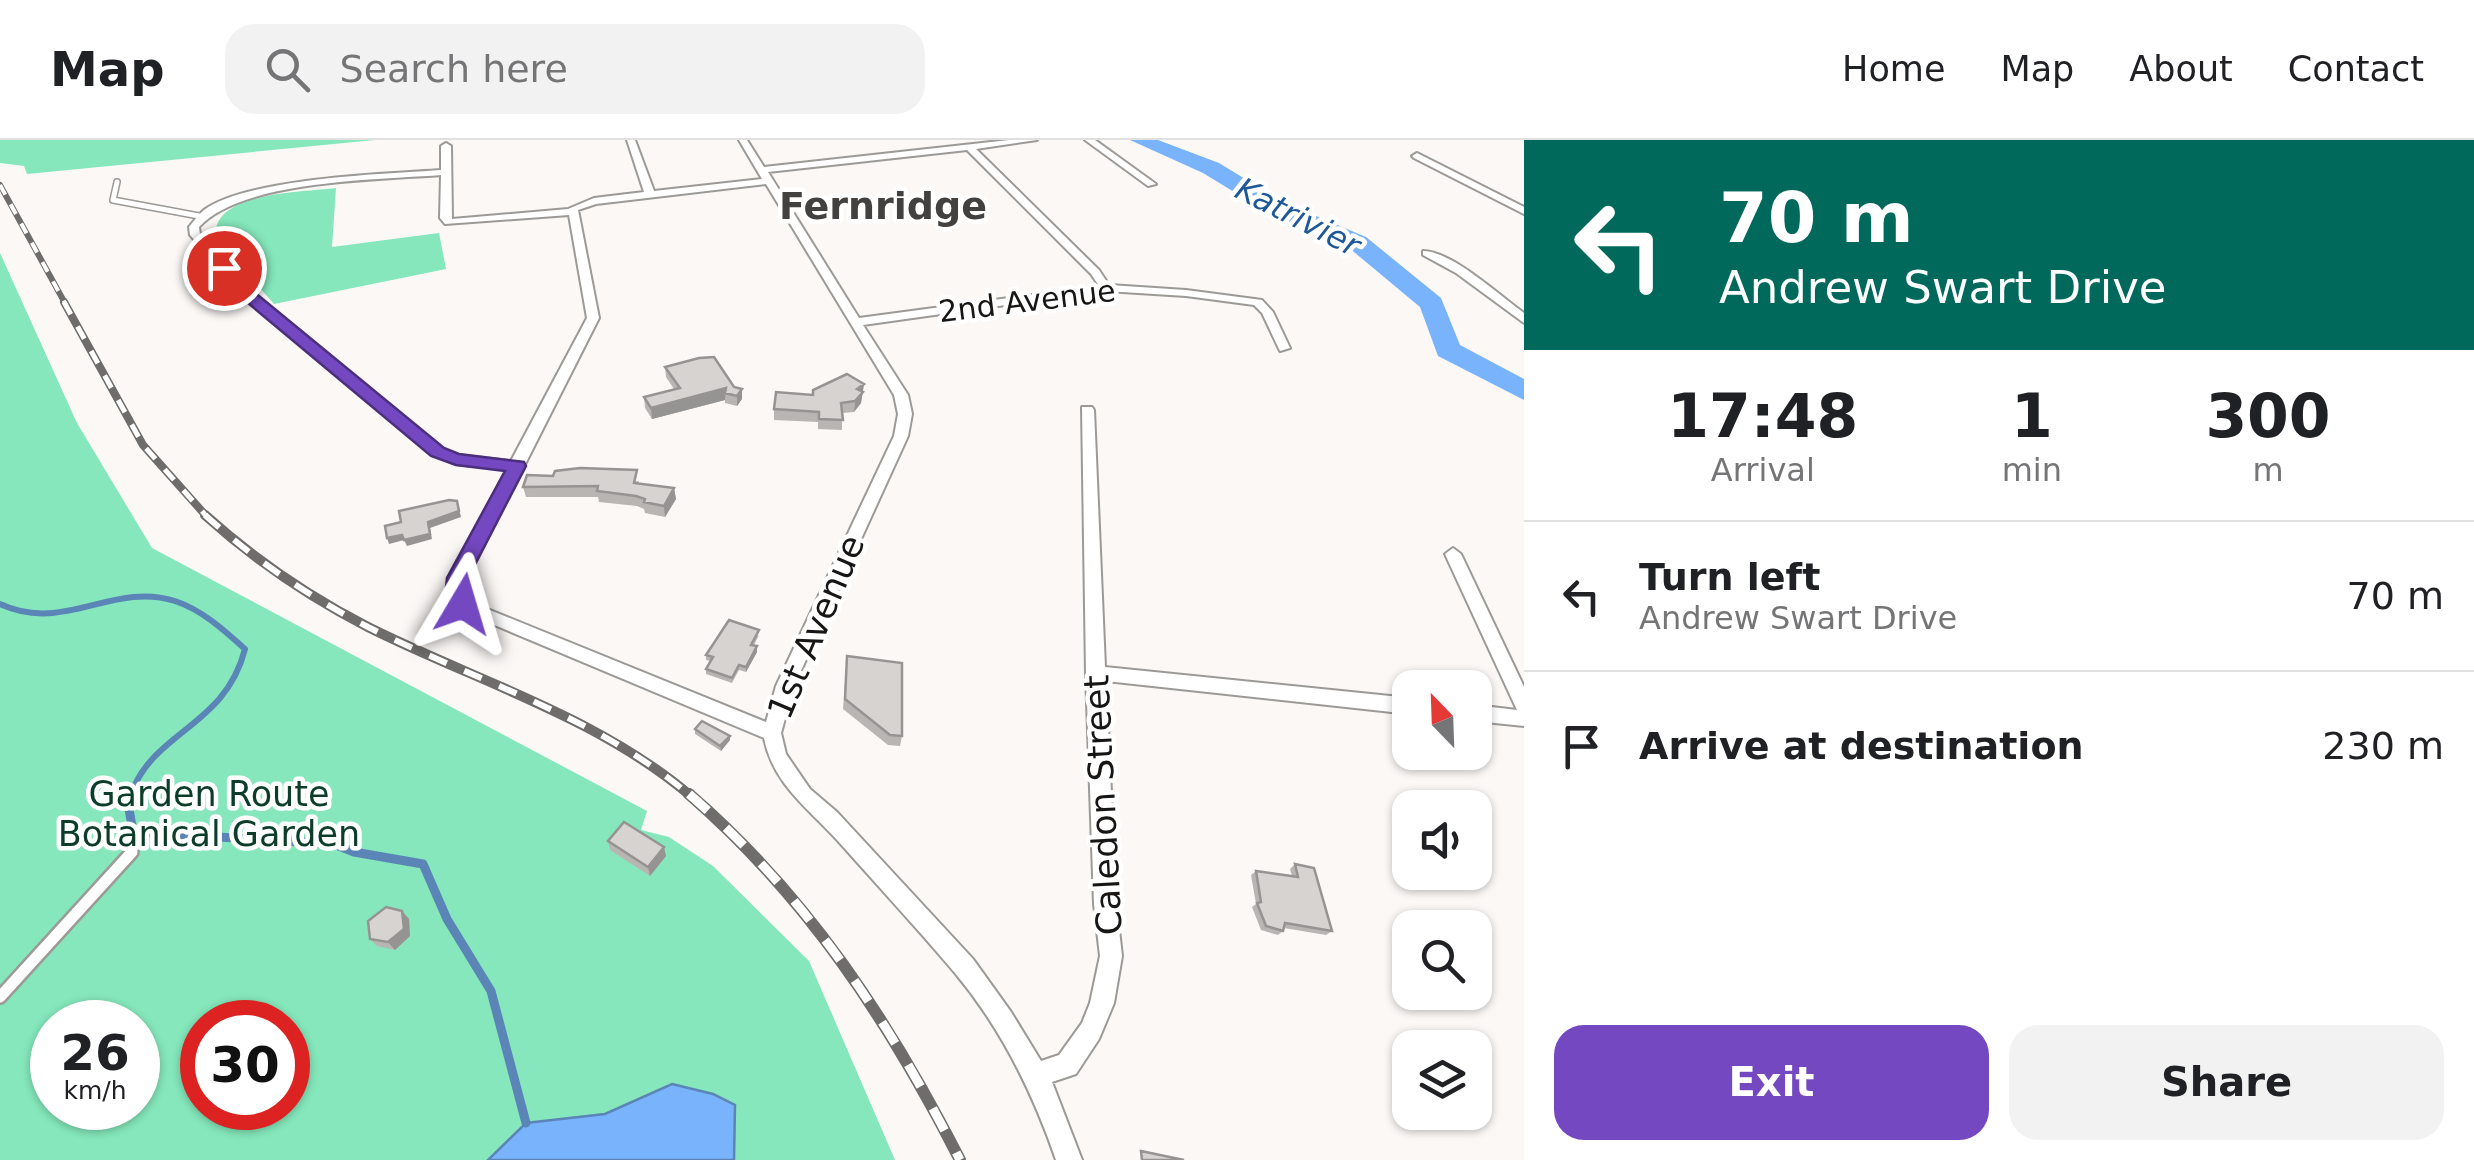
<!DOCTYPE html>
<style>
:root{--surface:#fff;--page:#f2f2f2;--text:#202124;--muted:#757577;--line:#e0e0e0;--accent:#7448c1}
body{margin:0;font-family:"DejaVu Sans",sans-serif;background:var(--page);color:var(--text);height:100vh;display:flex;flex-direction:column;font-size:38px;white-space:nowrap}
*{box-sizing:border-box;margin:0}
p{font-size:32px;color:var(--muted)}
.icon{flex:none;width:55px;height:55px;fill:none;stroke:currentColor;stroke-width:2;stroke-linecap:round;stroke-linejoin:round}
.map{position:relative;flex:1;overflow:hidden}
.side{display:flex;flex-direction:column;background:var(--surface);width:950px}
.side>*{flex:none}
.guide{background:#00695c;color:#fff;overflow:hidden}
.needle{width:65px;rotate:337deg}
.tools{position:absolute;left:1392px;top:530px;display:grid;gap:20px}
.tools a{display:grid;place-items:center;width:100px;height:100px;border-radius:20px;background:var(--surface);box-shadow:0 2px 8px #0004;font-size:50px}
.speed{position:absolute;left:30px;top:860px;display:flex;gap:20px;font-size:50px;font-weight:700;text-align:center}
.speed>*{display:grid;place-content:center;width:130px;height:130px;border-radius:50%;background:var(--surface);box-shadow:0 2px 8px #0004;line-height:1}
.speed small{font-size:25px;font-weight:400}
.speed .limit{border:15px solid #d22;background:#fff;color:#111}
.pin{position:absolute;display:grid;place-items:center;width:85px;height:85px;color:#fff;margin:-42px;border:5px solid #fff;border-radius:50%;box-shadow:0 2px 10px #0007}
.me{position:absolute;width:110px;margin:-55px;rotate:7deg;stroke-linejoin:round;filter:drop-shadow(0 0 8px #0008)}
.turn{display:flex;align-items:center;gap:35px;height:210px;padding:0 30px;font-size:45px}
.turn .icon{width:130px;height:130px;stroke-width:2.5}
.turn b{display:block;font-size:70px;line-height:85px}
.eta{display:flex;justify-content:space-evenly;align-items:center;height:170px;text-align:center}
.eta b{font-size:60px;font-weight:700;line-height:70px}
.button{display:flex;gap:20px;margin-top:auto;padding:20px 30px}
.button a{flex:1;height:115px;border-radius:30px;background:var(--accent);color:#fff;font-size:40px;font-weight:700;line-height:115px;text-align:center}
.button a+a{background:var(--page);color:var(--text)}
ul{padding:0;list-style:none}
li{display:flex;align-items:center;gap:30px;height:150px;padding:0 30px;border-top:2px solid var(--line)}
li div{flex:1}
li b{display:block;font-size:38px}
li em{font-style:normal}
header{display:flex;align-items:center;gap:60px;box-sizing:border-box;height:140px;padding:0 50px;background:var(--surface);border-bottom:2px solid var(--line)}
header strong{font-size:48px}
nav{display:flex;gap:55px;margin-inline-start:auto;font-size:35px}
.search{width:700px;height:90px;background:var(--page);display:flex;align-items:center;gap:25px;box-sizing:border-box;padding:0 35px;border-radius:30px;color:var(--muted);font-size:38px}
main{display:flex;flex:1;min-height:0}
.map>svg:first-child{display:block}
.green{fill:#85e7bb;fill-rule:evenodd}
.water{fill:#78b3fc;stroke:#5b84b7;stroke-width:2.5}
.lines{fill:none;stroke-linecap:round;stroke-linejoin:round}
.stream-far1{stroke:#5b84b7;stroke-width:6}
.stream{stroke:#5b84b7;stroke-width:9}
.river{fill:#78b3fc;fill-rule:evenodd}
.service-far1-casing{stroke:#9c9a97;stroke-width:8}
.service-casing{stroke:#9c9a97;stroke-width:16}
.minor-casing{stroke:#9c9a97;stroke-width:4}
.service-far1{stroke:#fff;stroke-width:5}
.service{stroke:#fff;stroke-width:11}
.minor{fill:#fff;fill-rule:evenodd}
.rail-far3-casing{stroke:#6e6d6b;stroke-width:6}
.rail-far2-casing{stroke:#6e6d6b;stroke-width:8}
.rail-far1-casing{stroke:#6e6d6b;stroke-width:10}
.rail-casing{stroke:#6e6d6b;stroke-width:12}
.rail-far3{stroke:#fff;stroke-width:4;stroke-dasharray:11;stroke-linecap:butt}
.rail-far2{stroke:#fff;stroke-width:5;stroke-dasharray:14;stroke-linecap:butt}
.rail-far1{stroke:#fff;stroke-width:6;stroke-dasharray:19;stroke-linecap:butt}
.rail{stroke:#fff;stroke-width:9;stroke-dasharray:25;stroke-linecap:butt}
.wall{fill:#b8b5b3}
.shaded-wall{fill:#969492}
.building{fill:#d6d3d0;stroke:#969492;stroke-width:2.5}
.route{fill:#7448c1;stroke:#4b2f7d;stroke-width:2.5}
.labels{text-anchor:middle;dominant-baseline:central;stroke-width:9;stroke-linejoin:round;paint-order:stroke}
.far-street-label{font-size:30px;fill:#171615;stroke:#fff}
.far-water-label{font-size:32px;font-style:italic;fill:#1e5899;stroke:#fff}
.street-label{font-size:35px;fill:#171615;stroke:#fff}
.park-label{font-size:35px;fill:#0c3d2a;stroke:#fff}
.far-district-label{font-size:38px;font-weight:bold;fill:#43413f;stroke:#fff}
</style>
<header>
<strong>Map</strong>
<div class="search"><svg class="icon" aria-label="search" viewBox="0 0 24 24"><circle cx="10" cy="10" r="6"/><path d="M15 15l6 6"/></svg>Search here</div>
<nav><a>Home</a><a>Map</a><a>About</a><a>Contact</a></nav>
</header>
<main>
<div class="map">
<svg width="1524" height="1020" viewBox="0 0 1524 1020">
<rect width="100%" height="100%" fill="#fbf8f6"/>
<path class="green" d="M0 0H375L27 34 24 26 0 23Z
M336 48 332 107 439 93 446 129 274 164 216 98C209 52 304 52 336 48Z
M0 113 77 283 152 408 647 671 641 690 669 697 713 726 809 821 895 1020H0ZM52 882H138V968H52ZM202 882H288V968H202Z"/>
<path class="water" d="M672 944 713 954 735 965 734 1020H488L526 983 605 974Z"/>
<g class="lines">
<path class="stream-far1" d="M0 464C64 494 113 441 175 461 202 470 224 490 245 509 225 588 151 591 130 657"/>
<path class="stream" d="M130 654 128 663 133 692 334 704 354 712 423 724 447 779 491 851 526 983"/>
<path class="river" d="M1130 0H1158L1219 23 1283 62 1366 97 1441 158 1460 205 1524 239V260L1438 216 1420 167 1348 107 1267 72 1203 33Z"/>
<g class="service-far1-casing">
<path id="service-far1" d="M117 42 113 60 199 76"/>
</g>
<g class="service-casing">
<path id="service" d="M0 857 132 712"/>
</g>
<g class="minor-casing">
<path id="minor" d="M627 0H635L654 51 762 39 739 0H747L764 27 1009 0H1037L976 9 1099 130 1109 145 1186 150 1262 160 1273 172 1290 208 1280 211 1262 173 1254 165 1186 156 1106 151 863 185 908 255 912 274 908 296 794 546 781 593 786 614 810 649 837 672 973 819 1011 872 1041 921 1059 915 1082 883 1090 863 1100 816 1094 764 1086 533 1082 267H1092L1094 270 1105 527 1410 558V574L1106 541 1116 764 1122 816 1114 863 1099 899 1076 934 1052 942 1082 1020H1056C1033 953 1001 888 955 833 917 788 877 745 838 701 808 668 773 644 764 598L468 474C454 465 448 454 450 437L507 329 455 324 433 315 244 156 190 95 189 87C193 82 199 74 204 70 249 38 384 34 441 30V6L446 3 451 6 452 79 568 69 594 58 644 52ZM967 10 1091 134 1099 146 859 178 768 32ZM441 35 440 78 445 84 569 75 587 178 511 321 457 315 443 309 252 152 200 94 199 87C242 40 378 40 441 35ZM766 44 894 255 898 274 894 296 776 546 766 582 480 466 467 455 465 443 599 178 578 70 596 64Z
M1085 0H1095L1156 44 1148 46Z
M1417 13 1524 67V74L1414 18 1412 16Z
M1423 111C1452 111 1500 156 1524 173V183L1456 133 1423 115Z
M1453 408 1461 414 1524 547V586L1475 581V565L1517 570 1445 414Z"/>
</g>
<use href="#service-far1" class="service-far1"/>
<use href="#service" class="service"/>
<use href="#minor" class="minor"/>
<g class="rail-far3-casing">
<path id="rail-far3" d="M0 45 66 165"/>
</g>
<g class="rail-far2-casing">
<path id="rail-far2" d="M64 162 143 305 208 378"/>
</g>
<g class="rail-far1-casing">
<path id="rail-far1" d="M205 375C255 420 308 456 368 487 476 541 599 577 692 657"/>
</g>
<g class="rail-casing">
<path id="rail" d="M689 654C808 757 889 881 960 1020"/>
</g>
<use href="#rail-far3" class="rail-far3"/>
<use href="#rail-far2" class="rail-far2"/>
<use href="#rail-far1" class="rail-far1"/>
<use href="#rail" class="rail"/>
</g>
<path class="wall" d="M699 218 742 259 737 266 725 263V260L652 279 645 268 644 257 674 249 666 237 665 227Z
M864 244 861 263 854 272 842 273V290L818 289V282L774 280V269L813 255Z
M639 341 638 344 674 348 676 359 665 377 645 373 644 369 637 366 599 362 598 357H526L523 347Z
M759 495 754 505 757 512 746 532 739 530 732 543 706 534V529L710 521 706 520V515Z
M847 516 902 596 900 606 888 605 843 569Z
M695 589 730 600 721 611 695 594Z
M608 701 666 716 650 736 610 710Z
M1295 724 1332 791 1326 795 1284 788 1283 791 1278 795 1261 790 1252 767 1256 764 1251 735 1256 731 1292 736 1290 729Z
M402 771 409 779 410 796 395 810 377 806 370 799Z"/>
<path class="shaded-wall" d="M864 244 861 263 854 272 857 249Z
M726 248 725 260 652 279 651 268Z
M742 249V259L737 266V256Z
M674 348 676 359 665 377 664 366Z
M457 361 461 377 430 388 432 399 407 406 404 400Z
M402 395 404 400 389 404 387 398Z
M757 506V512L746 532V527Z
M730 596V600L721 611 720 606Z
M664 707 666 716 650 736 648 727Z
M402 771 409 779 410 796 395 810 388 802Z
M139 899 145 902 146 911 138 922Z"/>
<path class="building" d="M714 217 734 247 742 249 737 256 725 253 726 248 651 268 644 257 680 248 665 227 699 218Z
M847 234 864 244 857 249 863 252 855 261 841 263 843 280 819 279V272L774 269 776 252 813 255V250Z
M580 328 637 330 634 343 674 348 664 366 644 362 645 359 636 356 597 351 598 346 523 347 527 335 553 336 555 331Z
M449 360 457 361 459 371 428 382 430 394 404 400 402 395 387 398 385 386 401 382 399 371Z
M729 480 759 490 751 505 757 506 746 527 739 525 732 538 706 529 713 517 706 515Z
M847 516 902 523V596L890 595 845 559Z
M702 581 730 596 720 606 695 589Z
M624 682 664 707 648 727 608 701Z
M1295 724 1314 728 1332 791 1285 783 1283 791 1266 786 1257 763 1261 762 1256 731 1298 737Z
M386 767 402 771 404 789 388 802 370 799 368 781Z
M1141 1011 1184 1020H1142Z"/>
<path class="route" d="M219 125H229L253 151 444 308 459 314 524 322 526 326 468 438 467 447 474 464 470 469H455L446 447 447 438 505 331 456 325 431 316 242 158 219 131Z"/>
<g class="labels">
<g class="far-street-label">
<text transform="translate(1027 161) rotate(-7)">2nd Avenue</text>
</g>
<g class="far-water-label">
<text transform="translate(1298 77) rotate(27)">Katrivier</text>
</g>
<g class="street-label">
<text transform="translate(816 487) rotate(-67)">1st Avenue</text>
<text transform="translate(1103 665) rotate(-93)">Caledon Street</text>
</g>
<g class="park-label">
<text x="209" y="654">Garden Route<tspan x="209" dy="40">Botanical Garden</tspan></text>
</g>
<g class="far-district-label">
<text x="883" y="66">Fernridge</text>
</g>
</g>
</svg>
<div class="tools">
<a><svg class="needle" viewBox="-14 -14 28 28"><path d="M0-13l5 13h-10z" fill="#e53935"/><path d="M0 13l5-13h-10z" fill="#757577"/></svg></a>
<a><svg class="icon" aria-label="sound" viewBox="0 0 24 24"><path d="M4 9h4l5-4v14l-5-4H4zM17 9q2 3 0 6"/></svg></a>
<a><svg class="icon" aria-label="search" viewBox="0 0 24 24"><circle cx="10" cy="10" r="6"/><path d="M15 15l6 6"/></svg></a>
<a><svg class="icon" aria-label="layers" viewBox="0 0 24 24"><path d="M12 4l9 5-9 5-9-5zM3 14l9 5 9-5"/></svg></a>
</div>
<div class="speed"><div>26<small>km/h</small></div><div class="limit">30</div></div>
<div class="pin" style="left:224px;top:128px;background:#d93025"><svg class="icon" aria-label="arrive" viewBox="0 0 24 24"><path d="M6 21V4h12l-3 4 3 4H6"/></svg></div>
<svg class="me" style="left:463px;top:464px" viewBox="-20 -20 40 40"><path d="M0-17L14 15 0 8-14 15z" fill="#7448c1" stroke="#fff" stroke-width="4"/></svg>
</div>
<section class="side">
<div class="guide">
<div class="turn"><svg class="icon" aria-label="left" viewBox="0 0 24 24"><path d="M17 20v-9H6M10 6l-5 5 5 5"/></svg><div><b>70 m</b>Andrew Swart Drive</div></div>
</div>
<div class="eta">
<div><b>17:48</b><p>Arrival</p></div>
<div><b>1</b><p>min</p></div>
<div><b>300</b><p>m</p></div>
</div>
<ul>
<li><svg class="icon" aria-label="left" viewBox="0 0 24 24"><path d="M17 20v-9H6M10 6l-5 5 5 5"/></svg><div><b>Turn left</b><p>Andrew Swart Drive</p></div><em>70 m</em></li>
<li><svg class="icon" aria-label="arrive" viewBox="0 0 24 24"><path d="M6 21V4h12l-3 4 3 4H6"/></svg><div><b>Arrive at destination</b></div><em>230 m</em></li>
</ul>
<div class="button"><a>Exit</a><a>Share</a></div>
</section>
</main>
